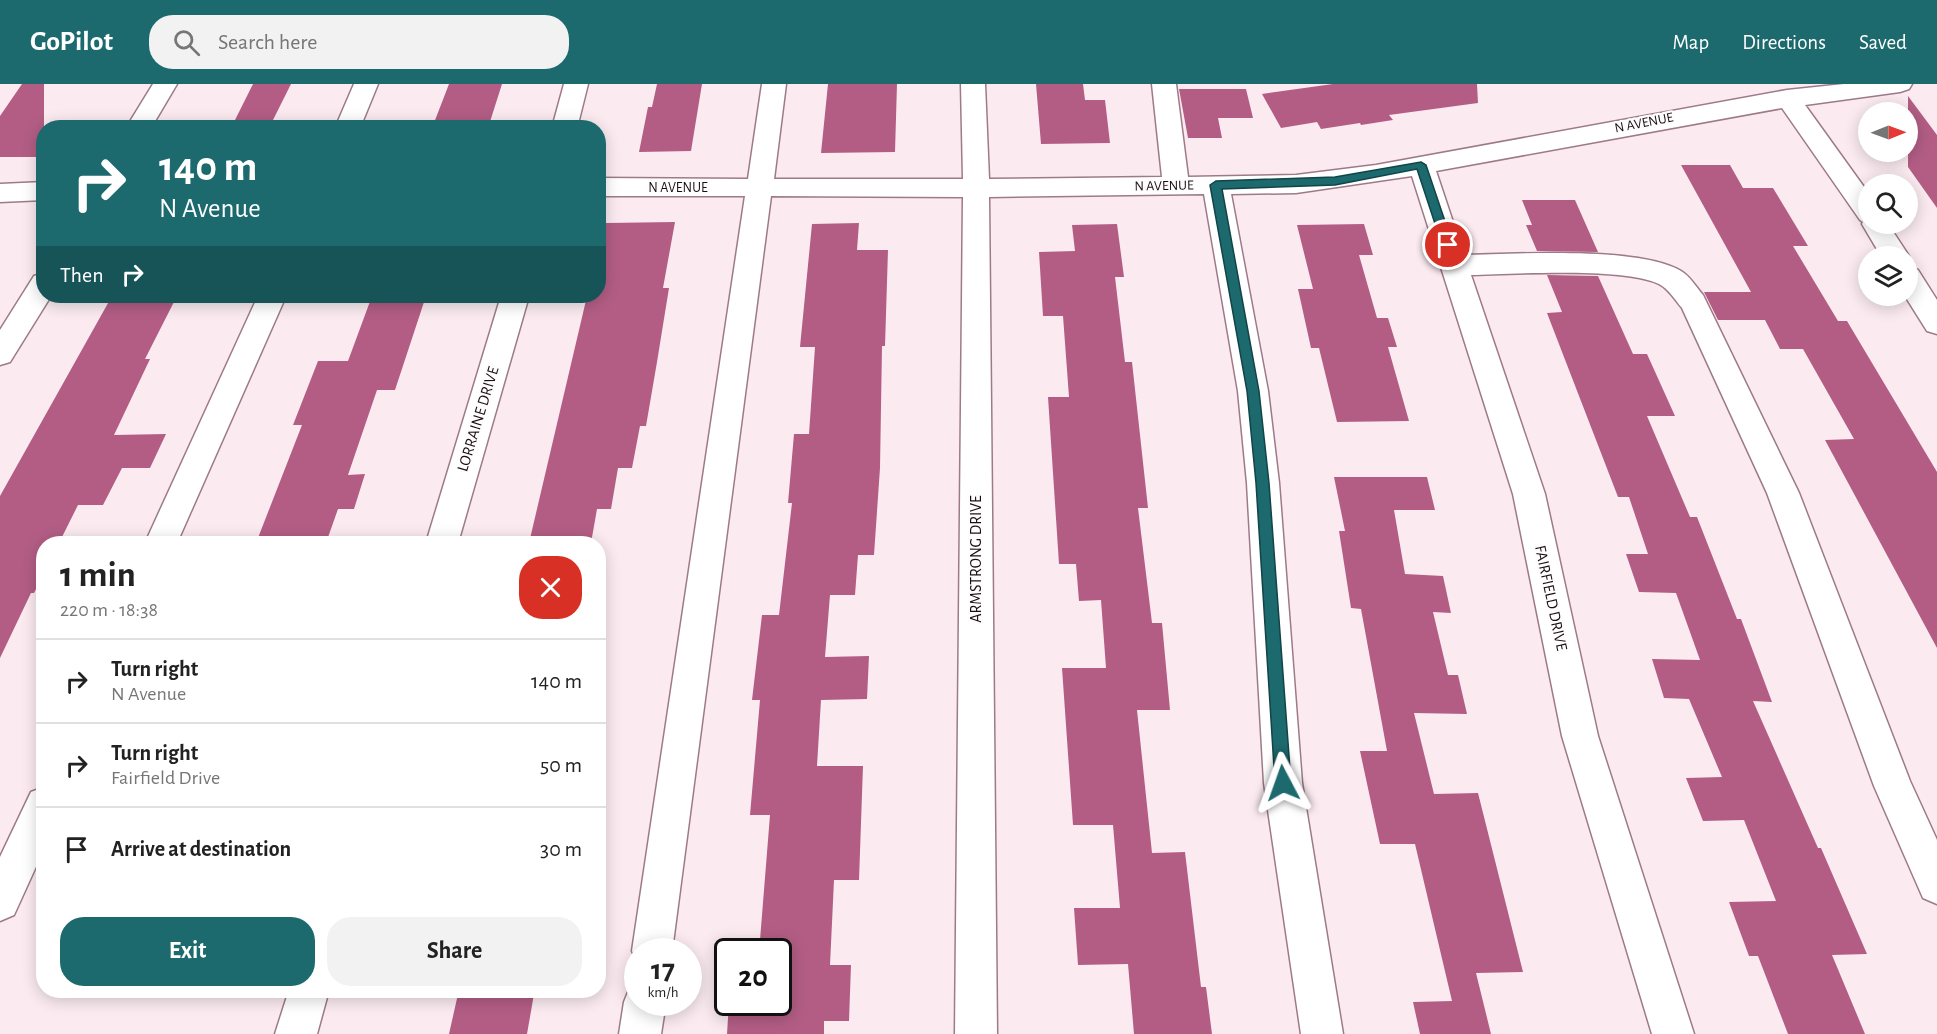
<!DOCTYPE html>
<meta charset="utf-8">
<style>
:root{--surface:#fff;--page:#f2f2f2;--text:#222;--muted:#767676;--line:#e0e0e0;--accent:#1c696e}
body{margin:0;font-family:"Alegreya Sans",sans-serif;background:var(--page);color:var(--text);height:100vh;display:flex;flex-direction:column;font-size:22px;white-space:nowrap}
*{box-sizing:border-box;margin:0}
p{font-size:20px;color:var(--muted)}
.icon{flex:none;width:33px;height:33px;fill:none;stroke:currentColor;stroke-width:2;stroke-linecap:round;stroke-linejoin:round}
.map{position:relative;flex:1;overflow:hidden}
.details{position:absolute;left:36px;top:452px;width:570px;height:462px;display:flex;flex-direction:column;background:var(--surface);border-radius:24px;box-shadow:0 3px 15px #0003}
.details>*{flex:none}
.guide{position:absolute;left:36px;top:36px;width:570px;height:183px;border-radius:24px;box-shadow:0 3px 15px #0003;background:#1c696e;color:#fff;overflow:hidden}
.needle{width:39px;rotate:89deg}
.controls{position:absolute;left:1858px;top:18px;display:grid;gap:12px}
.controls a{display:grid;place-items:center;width:60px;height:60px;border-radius:50%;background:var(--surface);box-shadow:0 3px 15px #0003;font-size:30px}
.speed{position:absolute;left:624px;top:854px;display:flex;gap:12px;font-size:30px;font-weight:700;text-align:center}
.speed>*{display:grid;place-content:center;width:78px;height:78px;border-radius:50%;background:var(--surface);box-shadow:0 3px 15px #0003;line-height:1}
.speed small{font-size:15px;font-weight:400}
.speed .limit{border:3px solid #111;border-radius:9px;background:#fff;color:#111}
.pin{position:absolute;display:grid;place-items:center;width:51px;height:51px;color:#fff;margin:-26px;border:3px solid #fff;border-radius:50%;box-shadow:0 2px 6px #0007}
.me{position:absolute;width:66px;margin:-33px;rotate:356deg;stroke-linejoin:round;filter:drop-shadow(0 0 4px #0008)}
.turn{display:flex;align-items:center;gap:21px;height:126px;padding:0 24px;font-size:27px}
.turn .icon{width:78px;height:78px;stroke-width:2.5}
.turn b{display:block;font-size:42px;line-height:51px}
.then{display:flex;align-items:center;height:57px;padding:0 24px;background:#0003;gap:12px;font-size:22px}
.round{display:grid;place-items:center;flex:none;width:63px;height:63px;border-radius:24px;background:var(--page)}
.head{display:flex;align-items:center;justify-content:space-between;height:102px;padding:0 24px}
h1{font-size:36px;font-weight:600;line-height:45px}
.cta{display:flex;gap:12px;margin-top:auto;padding:12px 24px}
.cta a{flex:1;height:69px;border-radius:24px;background:var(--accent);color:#fff;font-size:24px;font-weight:600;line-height:69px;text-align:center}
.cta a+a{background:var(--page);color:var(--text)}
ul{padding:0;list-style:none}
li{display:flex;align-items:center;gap:18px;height:84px;padding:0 24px;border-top:2px solid var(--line)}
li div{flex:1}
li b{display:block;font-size:22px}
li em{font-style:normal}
header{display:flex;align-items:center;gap:36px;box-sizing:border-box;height:84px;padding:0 30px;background:var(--accent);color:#fff}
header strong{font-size:28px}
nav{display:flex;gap:33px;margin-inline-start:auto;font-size:21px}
.search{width:420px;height:54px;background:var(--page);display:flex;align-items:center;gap:15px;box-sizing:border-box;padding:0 21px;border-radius:24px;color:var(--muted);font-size:22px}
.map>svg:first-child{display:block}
.building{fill:#b35d85}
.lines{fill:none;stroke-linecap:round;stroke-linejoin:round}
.minor-casing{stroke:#9e7a89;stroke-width:3}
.minor{fill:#fff;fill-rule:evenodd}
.route{fill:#1c696e;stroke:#124448;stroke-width:1.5}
.labels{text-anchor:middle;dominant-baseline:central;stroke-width:4.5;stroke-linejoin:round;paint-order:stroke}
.far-street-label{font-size:14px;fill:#1a0d13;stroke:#fdfdfd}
.street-label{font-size:16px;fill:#1a0d13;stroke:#fdfdfd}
</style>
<header>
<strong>GoPilot</strong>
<div class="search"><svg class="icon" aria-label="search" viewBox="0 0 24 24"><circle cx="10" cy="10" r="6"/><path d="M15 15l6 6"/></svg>Search here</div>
<nav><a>Map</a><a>Directions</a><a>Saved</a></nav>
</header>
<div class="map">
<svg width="1937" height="950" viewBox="0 0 1937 950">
<rect width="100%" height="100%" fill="#fbebf1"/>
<path class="building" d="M22 0H44V63L37 73H0V32Z
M253 0H291L269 44H231Z
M449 0H502L488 44H432Z
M657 0H702L691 67 639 68 648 23H652Z
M828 0H897L895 68 821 69Z
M1036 0H1083L1085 16H1105L1110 59 1041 60Z
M1333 0H1477L1478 19 1389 31 1393 36 1361 41 1360 39 1321 45 1317 38 1281 44 1262 10Z
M1179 5H1246L1253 34H1218L1222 54H1188Z
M1908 12 1937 51V124L1908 83Z
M1681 81H1730L1743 104H1773L1808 162H1793L1838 237H1847L1937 388V564L1825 356 1854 355 1803 265H1780L1765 236H1718L1704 208H1751Z
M1522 116H1575L1598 168 1537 167 1526 141H1532Z
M675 138 663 204H669L657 278 646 342H640L632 384H618L611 425H597L591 459H529L587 212H598V173L606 139Z
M859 139 857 166H888L885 262H882L880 384 874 471H858L855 511H830L825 573 869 572 867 615 821 616 817 682H863L859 796H834L830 881H851L849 937H824V950H727L729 918H778V856H760L770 731H750L760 616H752L762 531H779L792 419H788L794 350H809L815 263H800L812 140Z
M1117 140 1124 193H1115L1125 278H1132L1148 424H1138L1152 539H1162L1170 626H1137L1152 769 1185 768 1201 903H1206L1212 950H1134L1128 880 1078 881 1074 824H1120L1113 741H1073L1062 584H1106L1101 516 1079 517 1076 480H1059L1048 313H1069L1063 232H1043L1039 168 1075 167 1072 141Z
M1364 140 1373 171H1359L1377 234H1388L1397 263H1388L1409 337 1337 338 1319 264H1311L1298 205H1313L1297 141Z
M1547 191 1598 192 1633 270H1647L1675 332H1647L1690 433H1697L1737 535H1741L1772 618 1753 617 1818 764H1821L1867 870 1832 871 1865 950H1788L1758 872H1749L1729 818 1776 817 1744 736 1703 737 1686 694 1722 693 1689 615 1664 614 1652 575 1700 576 1676 509 1639 508 1626 470H1648L1629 413H1618L1547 229 1562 228Z
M112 212H177L145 275H150L114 351 166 350 150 384H122L103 421H78L59 459H44V490L34 509H31L0 574V412Z
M372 212H426L395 306H377L348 391 365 390 354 425H338L326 459H256L302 341H293L318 277H348Z
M1334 393H1427L1435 426H1394L1405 490 1443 492 1451 529 1433 528 1448 591H1458L1467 630 1414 629 1434 710 1478 709 1523 888 1476 889 1491 950H1420L1413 918 1452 917 1415 760H1380L1360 667H1387L1361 525 1351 524 1339 447H1345Z
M458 910H534L527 950H449Z"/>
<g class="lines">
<g class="minor-casing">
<path id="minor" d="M153 0H177L151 44H126Z
M354 0H378L360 44H335Z
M564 0H588L577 44H552Z
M762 0H786L774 95H963L961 0H985L989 95 1162 93 1152 0H1176L1188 93 1296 91 1376 81 1787 6 1844 0H1912L1909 5 1900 8 1805 21 1869 110V140H1888L1909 172 1908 173 1881 172 1862 140 1863 138 1860 136 1782 24 1436 87 1464 171C1516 170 1639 162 1681 187 1690 192 1696 203 1703 211L1799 409 1910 697 1937 756V820L1923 814 1874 702 1767 409 1682 224C1675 216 1669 205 1659 200 1625 183 1513 190 1471 191L1545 410 1598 652 1694 950H1652L1562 652 1513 410 1412 92 1296 109 1231 110 1268 307 1279 399 1302 699 1343 950H1301L1264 699 1247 399 1238 307 1204 110 989 113 997 950H955L963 113 771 112 672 867H638V881L632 867 745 112H598V94L748 95Z
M44 98V116L0 118V100Z
M1908 183 1918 186 1937 216V250L1927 247 1905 212H1908Z
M44 189V212H51L10 278 0 281V246L34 192Z
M258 212H286L177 459H145Z
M501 212H529L458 459H426Z
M44 703V765L14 831 0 837V773L31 708Z
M638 900V918H666L661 950H619L624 918 630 903Z
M289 906H329L317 950H275Z"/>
</g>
<use href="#minor" class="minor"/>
</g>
<path class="route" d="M1421 78 1426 81 1453 161 1451 164H1444L1442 161 1417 85 1335 101 1222 105 1259 307 1269 399 1291 699 1288 704 1283 706 1278 704 1275 699 1256 399 1247 307 1210 101 1216 97 1335 93Z"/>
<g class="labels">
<g class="far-street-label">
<text transform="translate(1644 39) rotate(-11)">N AVENUE</text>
<text transform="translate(1164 102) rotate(-1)">N AVENUE</text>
<text x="678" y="104">N AVENUE</text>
</g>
<g class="street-label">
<text transform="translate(478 335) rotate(-73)">LORRAINE DRIVE</text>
<text transform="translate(976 475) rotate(-90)">ARMSTRONG DRIVE</text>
<text transform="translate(1551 514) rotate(78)">FAIRFIELD DRIVE</text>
</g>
</g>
</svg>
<div class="controls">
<a><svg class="needle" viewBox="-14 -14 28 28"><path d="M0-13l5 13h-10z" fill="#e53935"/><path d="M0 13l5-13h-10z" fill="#767676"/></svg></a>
<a><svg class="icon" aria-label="search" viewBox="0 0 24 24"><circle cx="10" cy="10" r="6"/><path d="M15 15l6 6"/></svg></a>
<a><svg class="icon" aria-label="layers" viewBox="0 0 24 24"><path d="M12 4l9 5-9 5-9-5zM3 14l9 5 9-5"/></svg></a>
</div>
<div class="speed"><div>17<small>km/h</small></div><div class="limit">20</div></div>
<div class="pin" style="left:1448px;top:161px;background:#d93025"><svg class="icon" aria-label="arrive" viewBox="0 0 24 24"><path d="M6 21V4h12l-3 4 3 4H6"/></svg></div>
<svg class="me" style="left:1283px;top:699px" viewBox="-20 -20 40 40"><path d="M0-17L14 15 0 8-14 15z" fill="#1c696e" stroke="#fff" stroke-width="4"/></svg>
<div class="guide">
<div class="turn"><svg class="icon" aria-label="right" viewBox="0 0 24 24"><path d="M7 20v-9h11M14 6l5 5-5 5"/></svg><div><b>140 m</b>N Avenue</div></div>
<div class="then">Then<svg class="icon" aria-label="right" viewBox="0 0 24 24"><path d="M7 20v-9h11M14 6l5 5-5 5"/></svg></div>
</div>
<section class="details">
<div class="head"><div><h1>1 min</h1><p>220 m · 18:38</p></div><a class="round" style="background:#d93025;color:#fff"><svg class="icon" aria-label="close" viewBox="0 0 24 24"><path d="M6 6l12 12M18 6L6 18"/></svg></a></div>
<ul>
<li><svg class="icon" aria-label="right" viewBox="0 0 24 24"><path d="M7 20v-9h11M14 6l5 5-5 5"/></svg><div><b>Turn right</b><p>N Avenue</p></div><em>140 m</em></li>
<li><svg class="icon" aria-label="right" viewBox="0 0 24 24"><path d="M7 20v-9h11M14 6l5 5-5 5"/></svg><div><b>Turn right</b><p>Fairfield Drive</p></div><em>50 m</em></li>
<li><svg class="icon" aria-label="arrive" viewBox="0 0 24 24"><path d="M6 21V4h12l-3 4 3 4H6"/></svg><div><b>Arrive at destination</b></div><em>30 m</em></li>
</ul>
<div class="cta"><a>Exit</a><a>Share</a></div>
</section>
</div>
